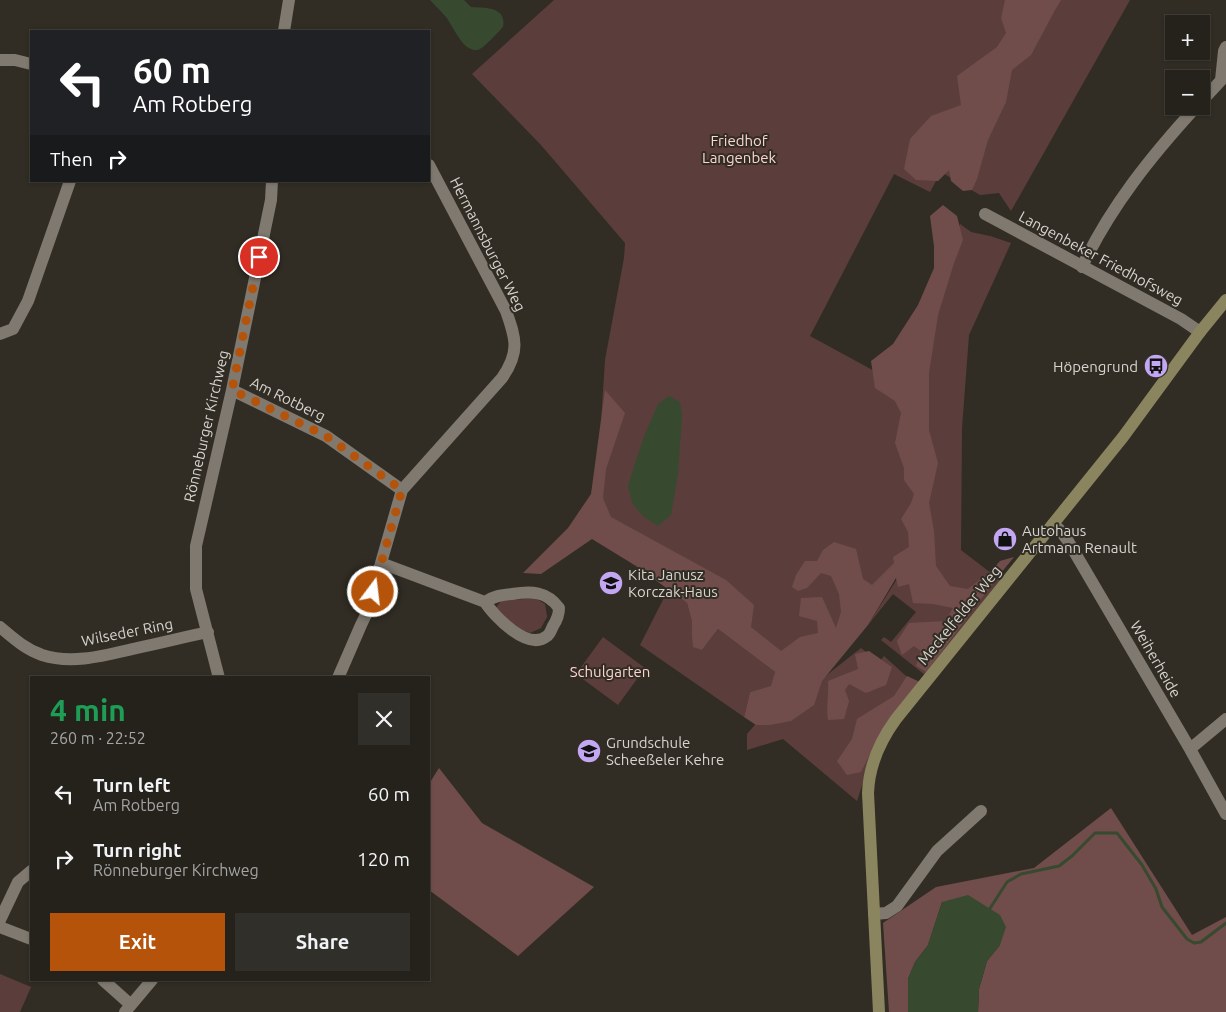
<!DOCTYPE html>
<meta charset="utf-8">
<style>
:root{--surface:#25221c;--page:#312f29;--text:#f1f3f6;--muted:#a3a4a3;--line:#423f3b;--accent:#b45309}
body{margin:0;font-family:Ubuntu,sans-serif;background:var(--page);color:var(--text);height:100vh;display:flex;flex-direction:column;font-size:19px;white-space:nowrap}
*{box-sizing:border-box;margin:0}
p{font-size:16px;color:var(--muted)}
.icon{flex:none;width:28px;height:28px;fill:none;stroke:currentColor;stroke-width:2;stroke-linecap:round;stroke-linejoin:round}
.map{position:relative;flex:1;overflow:hidden}
.details{position:absolute;left:30px;top:676px;width:400px;height:305px;display:flex;flex-direction:column;background:var(--surface);border-radius:0px;box-shadow:0 1px 4px #0004,0 0 0 1px var(--line)}
.details>*{flex:none}
.banner{position:absolute;left:30px;top:30px;width:400px;height:152px;border-radius:0px;box-shadow:0 1px 4px #0004,0 0 0 1px var(--line);background:#202124;color:#fff;overflow:hidden}
.tools{position:absolute;left:1165px;top:15px;display:grid;gap:10px}
.tools a{display:grid;place-items:center;width:45px;height:45px;border-radius:0px;background:var(--surface);box-shadow:0 1px 4px #0004,0 0 0 1px var(--line);font-size:25px}
.pin{position:absolute;display:grid;place-items:center;width:42px;height:42px;color:#fff;margin:-21px;border:2px solid #fff;border-radius:50%;box-shadow:0 1px 5px #0007}
.me{position:absolute;width:55px;margin:-28px;rotate:15deg;stroke-linejoin:round;filter:drop-shadow(0 0 4px #0008)}
.turn{display:flex;align-items:center;gap:18px;height:105px;padding:0 20px;font-size:22px}
.turn .icon{width:65px;height:65px;stroke-width:2.5}
.turn b{display:block;font-size:35px;line-height:42px}
.then{display:flex;align-items:center;height:48px;padding:0 20px;background:#0003;gap:10px;font-size:19px}
.round{display:grid;place-items:center;flex:none;width:52px;height:52px;border-radius:0px;background:var(--page)}
.summary{display:flex;align-items:center;justify-content:space-between;height:85px;padding:0 20px}
h1{font-size:30px;font-weight:700;line-height:38px;color:#1e9e55}
.action{display:flex;gap:10px;margin-top:auto;padding:10px 20px}
.action a{flex:1;height:58px;border-radius:0px;background:var(--accent);color:#fff;font-size:20px;font-weight:700;line-height:58px;text-align:center}
.action a+a{background:var(--page);color:var(--text)}
ul{padding:0;list-style:none}
li{display:flex;align-items:center;gap:15px;height:65px;padding:0 20px}
li div{flex:1}
li b{display:block;font-size:19px}
li em{font-style:normal}
.map>svg:first-child{display:block}
.green{fill:#5b3e3c}
.forest{fill:#704d4a}
.water{fill:#37492f}
.lines{fill:none;stroke-linecap:round;stroke-linejoin:round}
.stream{stroke:#37492f;stroke-width:3}
.street{stroke:#7f7970;stroke-width:12}
.secondary{stroke:#8a855e;stroke-width:12}
.route{stroke:#b45309;stroke-width:9;stroke-dasharray:0 16.2}
.labels{text-anchor:middle;dominant-baseline:central;stroke-width:4;stroke-linejoin:round;paint-order:stroke}
.park-label{font-size:15px;fill:#fdd4d0;stroke:#312d25}
.street-label{font-size:15px;fill:#d7d4cf;stroke:#312d25}
.poi-label{font-size:15px;fill:#d7d4cf;stroke:#312d25;text-anchor:start}
</style>
<div class="map">
<svg width="1226" height="1012" viewBox="0 0 1226 1012">
<rect width="100%" height="100%" fill="#312d25"/>
<path class="green" d="M554 0H1130L1011 211 999 193 980 195 941 172 930 192 894 174 810 336 922 397 927 327 960 224 971 232 990 236 1011 243 969 335 962 428 961 550 1000 580 925 675 881 640 884 637 891 642 916 612 893 594 868 625 921 541 813 686 861 648 879 662 884 656 916 685 866 773 857 801 783 739 747 750V734L759 720 811 687 595 517 605 360 624 258 625 243 541 145 472 74Z
M668 590 687 603 692 622V636L702 650 718 629 775 672 772 686 750 692 744 717 640 645Z
M535 598 545 604 547 617 541 628 530 633 518 628 495 609 501 601Z
M603 637 645 668 618 705 576 674Z
M0 974 31 987 20 1012H0Z"/>
<path class="forest" d="M1005 0H1061L1055 10 1031 55 1012 70 1006 102 988 140 977 179 972 190 963 191 951 181 949 170 938 181 916 180 904 169 910 139 931 116 961 105 957 76 997 47 1006 33 1001 18Z
M943 205 957 216 963 240 954 263 938 315 929 373V430L938 463 929 503 934 531 936 566 950 586 968 589 992 570 1000 561 1014 557C983 594 956 634 926 672L916 666 921 651 914 646 902 655 897 641 909 623 945 621 953 608 933 604 913 603 909 584 898 587 896 578 868 625 822 681 814 705 791 721 770 725H756L744 717 750 692 771 686 775 672 718 629 702 650 693 647 692 636V622L687 603 636 566 592 539 541 574 523 573 568 528 591 494 605 390 625 413 606 469 603 498 611 517 726 580 754 605 751 627 781 651 800 637 818 633 817 621 799 616 801 598 822 597 836 628 841 612 839 594 831 576 821 573 807 588 798 591 792 587 796 575 805 561H817L823 550 834 542 856 549 863 579 872 585 894 563 893 557 909 547 908 532 901 519 911 503 914 494 904 480V468L895 443 901 413 895 401 875 388 871 361 893 344 918 305 934 268V246L930 216Z
M869 651 892 667 886 685 866 693 849 684 845 690 849 701 844 719 828 720C826 707 829 695 828 681L858 669 855 654Z
M907 676 920 682 871 752 861 772 847 775 837 761 852 739 857 719 894 696Z
M439 768 482 823 594 887 518 956 429 890V784Z
M1111 808 1192 935 1226 917V1012H978L979 989 987 961 1000 945 942 902 928 945 915 962 908 979V1012H889L883 923 936 887 1034 868Z"/>
<path class="water" d="M430 0H464L471 7C484 8 507 6 503 27 498 32 484 49 477 50 463 52 453 26 446 17 441 11 435 6 430 0Z
M669 396 680 402 682 416 678 474 671 515 658 526 643 516 632 503 628 486 643 439 658 404Z
M968 895 1000 915 1006 927 1000 945 987 961 979 989 978 1012H908V979L915 962 928 945 942 902Z"/>
<g class="lines">
<path class="stream" d="M989 910 1007 882 1021 874 1059 866 1072 856 1095 833H1117L1142 865 1156 889 1162 907 1187 939 1194 943 1201 942 1226 923"/>
<path class="street" d="M284 31 289 0
M0 60H15L31 64
M1221 80 1224 51 1226 47
M1201 102 1226 75
M985 214 1181 319 1200 332
M1082 267C1110 207 1152 155 1197 106
M0 334 13 329 28 301 70 181
M232 390 326 436 402 490
M1053 524 1059 529 1068 541 1190 749 1226 814
M381 563 485 602C494 616 528 652 547 636 550 634 551 630 553 626 557 620 559 615 559 608 547 591 531 591 512 594 501 595 494 596 485 602
M0 627C13 638 25 649 42 655 73 665 106 655 137 648 161 643 184 637 208 632
M219 678 196 589V546L232 390 271 200 272 181
M338 678 361 625 371 604 373 592 381 563 402 490 502 378C520 352 516 339 506 311L429 165
M1190 749 1226 719
M874 914 886 913 897 906 937 851 981 811
M0 920 18 882 31 871
M0 927 31 939
M103 980 131 1005
M125 1012 152 980"/>
<path class="secondary" d="M879 1012 868 793C869 766 880 741 896 719L1123 437 1200 332 1226 300"/>
</g>
<g class="lines">
<path class="route" d="M259 257 232 390 326 436 402 490 373 592"/>
</g>
<defs>
<g id="bus-disc" transform="scale(1.25)"><circle r="9.5" fill="#c3a7f2" stroke="#312d25"/><path d="M-5-6H5V4H4V6H2V4H-2V6H-4V4H-5ZM-3.5-4V0h7V-4ZM-3.5 1.2v1.5H-2V1.2ZM2 1.2v1.5H3.5V1.2Z" fill="#111"/></g>
<g id="shop-disc" transform="scale(1.25)"><circle r="9.5" fill="#c3a7f2" stroke="#312d25"/><path d="M-5-2.5h2.3a2.7 3.5 0 0 1 5.4 0H5L5.5 6h-11ZM-1.5-2.5h3a1.5 2.3 0 0 0-3 0Z" fill="#111"/></g>
<g id="school-disc" transform="scale(1.25)"><circle r="9.5" fill="#c3a7f2" stroke="#312d25"/><path d="M0-5L7-2L0 1L-7-2ZM-4 1L0 2.5L4 1V4Q0 6-4 4Z" fill="#111"/></g>
</defs>
<g fill-rule="evenodd">
<use href="#bus-disc" x="1156" y="366"/>
<use href="#shop-disc" x="1005" y="539"/>
<use href="#school-disc" x="611" y="583"/>
<use href="#school-disc" x="589" y="751"/>
</g>
<g class="labels">
<g class="park-label">
<text x="739" y="140">Friedhof<tspan x="739" dy="17">Langenbek</tspan></text>
<text x="610" y="671">Schulgarten</text>
</g>
<g class="street-label">
<text transform="translate(488 244) rotate(63)">Hermannsburger Weg</text>
<text transform="translate(1101 258) rotate(28)">Langenbeker Friedhofsweg</text>
<text transform="translate(288 399) rotate(26)">Am Rotberg</text>
<text transform="translate(206 426) rotate(-77)">Rönneburger Kirchweg</text>
<text transform="translate(959 615) rotate(-51)">Meckelfelder Weg</text>
<text transform="translate(127 632) rotate(-11)">Wilseder Ring</text>
<text transform="translate(1156 659) rotate(60)">Weiherheide</text>
</g>
<g class="poi-label">
<text x="1138" y="366" text-anchor="end">Höpengrund</text>
<text x="1022" y="530">Autohaus<tspan x="1022" dy="17">Artmann Renault</tspan></text>
<text x="628" y="574">Kita Janusz<tspan x="628" dy="17">Korczak-Haus</tspan></text>
<text x="606" y="742">Grundschule<tspan x="606" dy="17">Scheeßeler Kehre</tspan></text>
</g>
</g>
</svg>
<div class="tools">
<a>+</a>
<a>−</a>
</div>
<div class="pin" style="left:259px;top:257px;background:#d93025"><svg class="icon" aria-label="arrive" viewBox="0 0 24 24"><path d="M6 21V4h12l-3 4 3 4H6"/></svg></div>
<svg class="me" style="left:373px;top:592px" viewBox="-20 -20 40 40"><circle r="17" fill="#b45309" stroke="#fff" stroke-width="3"/><path d="M0-11L8 9 0 5-8 9z" fill="#fff"/></svg>
<div class="banner">
<div class="turn"><svg class="icon" aria-label="left" viewBox="0 0 24 24"><path d="M17 20v-9H6M10 6l-5 5 5 5"/></svg><div><b>60 m</b>Am Rotberg</div></div>
<div class="then">Then<svg class="icon" aria-label="right" viewBox="0 0 24 24"><path d="M7 20v-9h11M14 6l5 5-5 5"/></svg></div>
</div>
<section class="details">
<div class="summary"><div><h1>4 min</h1><p>260 m · 22:52</p></div><a class="round"><svg class="icon" aria-label="close" viewBox="0 0 24 24"><path d="M6 6l12 12M18 6L6 18"/></svg></a></div>
<ul>
<li><svg class="icon" aria-label="left" viewBox="0 0 24 24"><path d="M17 20v-9H6M10 6l-5 5 5 5"/></svg><div><b>Turn left</b><p>Am Rotberg</p></div><em>60 m</em></li>
<li><svg class="icon" aria-label="right" viewBox="0 0 24 24"><path d="M7 20v-9h11M14 6l5 5-5 5"/></svg><div><b>Turn right</b><p>Rönneburger Kirchweg</p></div><em>120 m</em></li>
</ul>
<div class="action"><a>Exit</a><a>Share</a></div>
</section>
</div>
